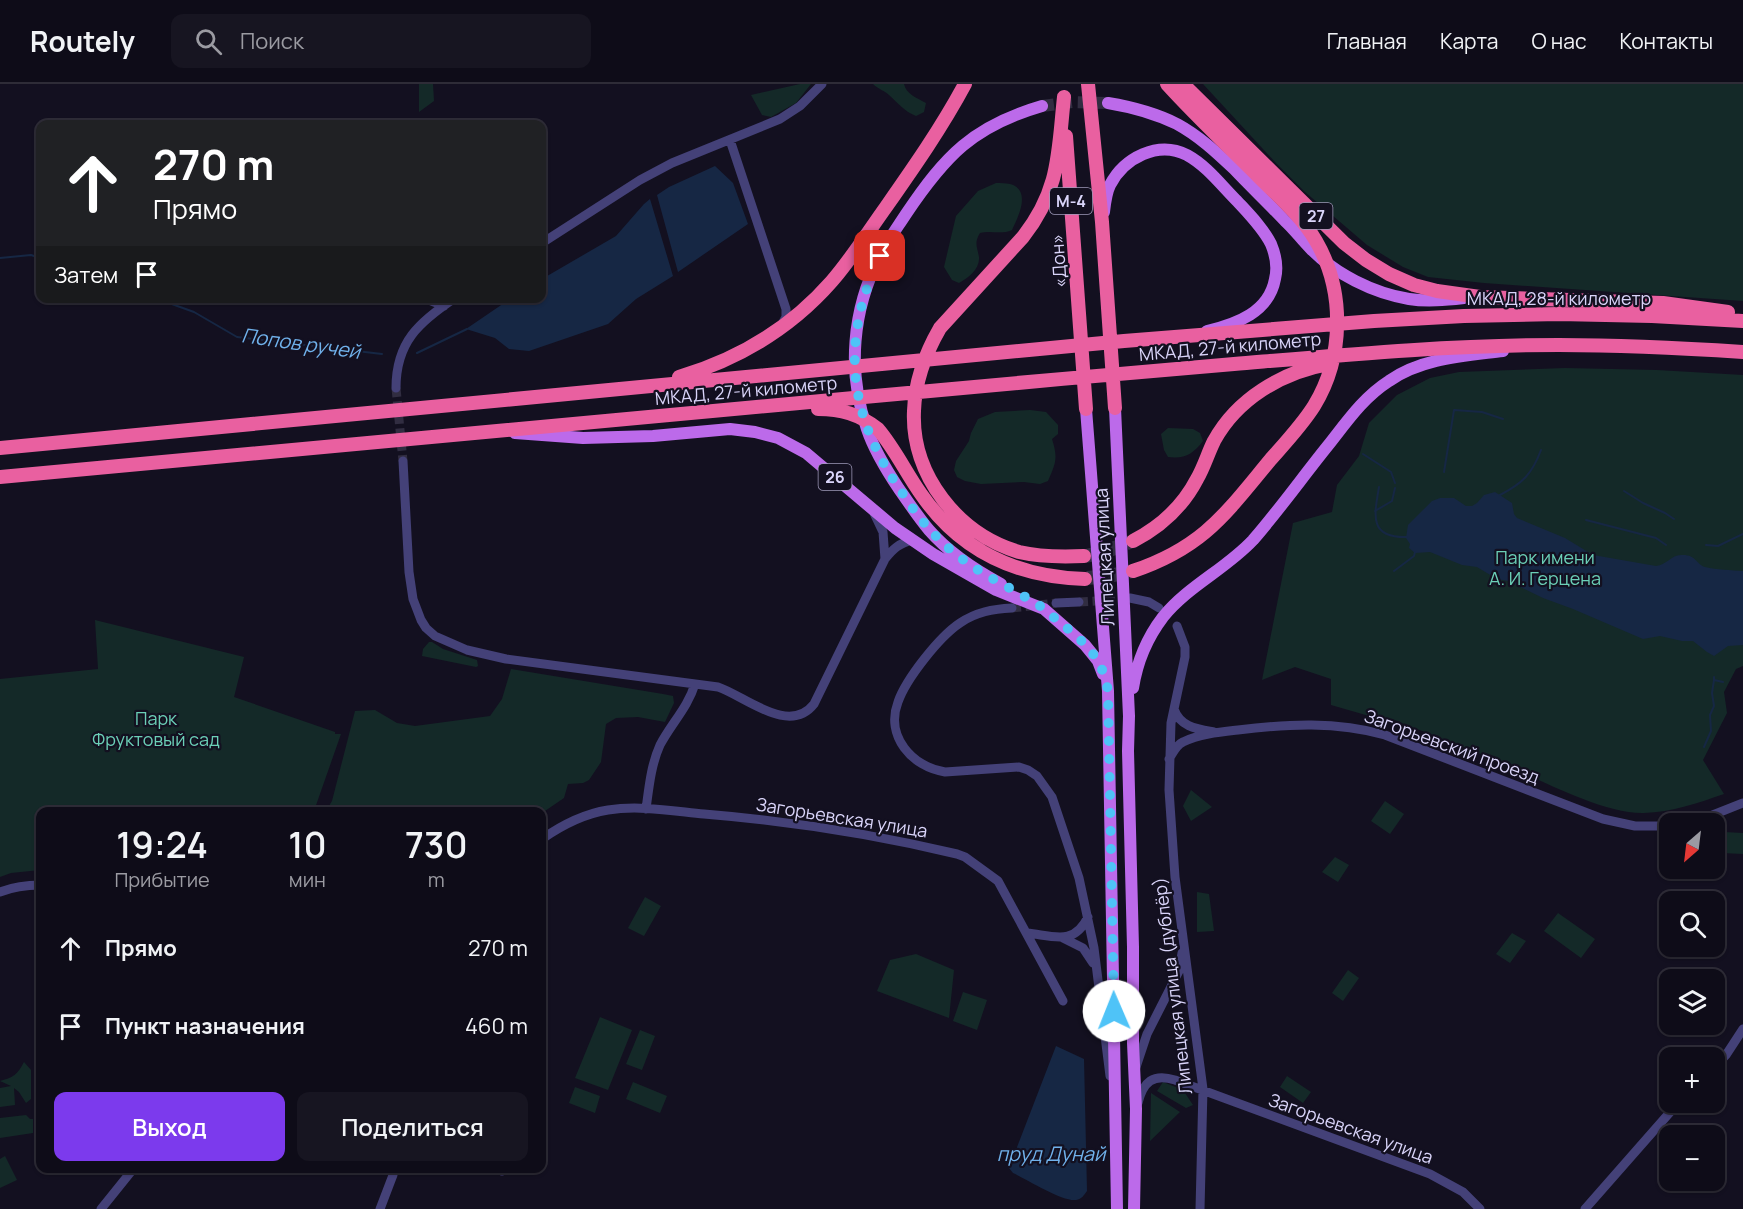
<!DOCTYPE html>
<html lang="ru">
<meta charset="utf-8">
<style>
:root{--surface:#0e0c18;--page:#171521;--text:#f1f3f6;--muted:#9b9ba2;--line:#2e2c37;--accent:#7c3aed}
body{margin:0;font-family:Manrope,sans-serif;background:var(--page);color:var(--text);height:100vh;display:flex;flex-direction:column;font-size:22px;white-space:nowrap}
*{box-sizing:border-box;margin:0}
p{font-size:20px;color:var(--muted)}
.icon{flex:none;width:33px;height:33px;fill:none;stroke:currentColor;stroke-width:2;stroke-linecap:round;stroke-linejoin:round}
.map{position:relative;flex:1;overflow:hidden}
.panel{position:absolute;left:36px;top:723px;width:510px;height:366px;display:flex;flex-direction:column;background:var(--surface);border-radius:12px;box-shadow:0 2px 4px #0004,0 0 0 2px var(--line)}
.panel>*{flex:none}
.guide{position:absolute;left:36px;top:36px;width:510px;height:183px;border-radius:12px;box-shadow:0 2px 4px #0004,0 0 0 2px var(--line);background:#202124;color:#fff;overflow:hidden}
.needle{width:39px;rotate:208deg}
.controls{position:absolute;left:1659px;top:729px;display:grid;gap:12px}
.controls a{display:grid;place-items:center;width:66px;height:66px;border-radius:12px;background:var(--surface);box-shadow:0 2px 4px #0004,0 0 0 2px var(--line);font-size:30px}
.pin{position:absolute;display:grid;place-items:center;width:51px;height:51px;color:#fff;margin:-26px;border-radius:12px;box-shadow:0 3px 9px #0006}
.me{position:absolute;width:66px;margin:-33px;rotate:359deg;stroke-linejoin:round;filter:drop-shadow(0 0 4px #0008)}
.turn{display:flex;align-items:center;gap:21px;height:126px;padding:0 18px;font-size:27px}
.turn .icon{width:78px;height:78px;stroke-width:2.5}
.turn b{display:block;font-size:42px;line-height:51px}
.then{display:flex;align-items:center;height:57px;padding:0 18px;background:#0003;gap:12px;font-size:22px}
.eta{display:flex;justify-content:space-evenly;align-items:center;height:102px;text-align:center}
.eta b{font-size:36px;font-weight:600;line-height:42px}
.cta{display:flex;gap:12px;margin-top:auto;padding:12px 18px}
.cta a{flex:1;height:69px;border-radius:12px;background:var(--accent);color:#fff;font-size:24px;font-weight:600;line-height:69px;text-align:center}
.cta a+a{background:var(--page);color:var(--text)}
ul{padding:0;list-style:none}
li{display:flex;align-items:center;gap:18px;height:78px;padding:0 18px}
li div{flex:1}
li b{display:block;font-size:22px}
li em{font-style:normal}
header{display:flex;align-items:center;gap:36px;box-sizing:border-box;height:84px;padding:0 30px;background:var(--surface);border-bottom:2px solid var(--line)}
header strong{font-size:28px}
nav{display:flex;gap:33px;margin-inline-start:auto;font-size:21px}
.search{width:420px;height:54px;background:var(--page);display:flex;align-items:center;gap:15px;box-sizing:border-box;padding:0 21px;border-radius:12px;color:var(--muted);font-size:22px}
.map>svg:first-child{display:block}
.green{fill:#142928}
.water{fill:#162744}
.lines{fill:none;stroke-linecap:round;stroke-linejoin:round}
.stream{stroke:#162744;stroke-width:2}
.minor-tunnel{stroke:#312d41;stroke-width:9;stroke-dasharray:9 4.5;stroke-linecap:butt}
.major-tunnel{stroke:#312d41;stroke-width:12;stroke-dasharray:12 6;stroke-linecap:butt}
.highway-tunnel{stroke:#312d41;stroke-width:14;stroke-dasharray:14 7;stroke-linecap:butt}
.minor{stroke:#444178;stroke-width:9}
.major{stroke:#bc6aea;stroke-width:12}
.highway{stroke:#e960a0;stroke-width:14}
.route{stroke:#4fc3f7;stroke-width:10;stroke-dasharray:0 18}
.labels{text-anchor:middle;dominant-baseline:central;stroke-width:4.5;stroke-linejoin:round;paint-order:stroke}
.shield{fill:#131020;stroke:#9e99b8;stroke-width:1.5}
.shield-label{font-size:16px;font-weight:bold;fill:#d9d4f9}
.street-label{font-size:18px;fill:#d9d4f9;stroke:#131020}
.park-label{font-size:18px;fill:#6bcfb7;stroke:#131020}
.water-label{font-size:20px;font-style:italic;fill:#70b1eb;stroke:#131020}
</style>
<header>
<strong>Routely</strong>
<div class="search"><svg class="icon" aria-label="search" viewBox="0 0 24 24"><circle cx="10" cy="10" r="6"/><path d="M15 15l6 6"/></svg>Поиск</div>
<nav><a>Главная</a><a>Карта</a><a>О нас</a><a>Контакты</a></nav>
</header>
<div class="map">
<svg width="1743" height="1125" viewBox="0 0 1743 1125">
<rect width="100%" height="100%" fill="#131020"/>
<path class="green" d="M419 0H433L434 17 419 28Z
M800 0H811L796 19 771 33 762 31 751 11Z
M873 0H904C906 10 917 14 926 19L924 28 916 32C904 27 899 20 889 11 885 7 878 5 873 0Z
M1203 0H1743V217L1484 199 1428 193 1403 183 1367 161 1305 108 1276 79Z
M996 99C1000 99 1006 99 1010 100 1032 106 1018 133 1012 146 1001 151 991 146 980 149 974 159 977 162 979 173 980 185 968 194 959 199L952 196 944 183 956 132 978 107Z
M1565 284 1657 286 1743 291V582L1736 585 1724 608 1727 629 1703 676 1724 710C1698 719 1672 728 1644 729 1605 730 1546 699 1511 683 1476 667 1440 654 1404 640L1392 635 1390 638 1331 621V595L1295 583 1262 596 1293 439 1332 428 1337 401 1359 372 1369 339 1397 311 1430 294 1459 288Z
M1030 326 1046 328 1058 341V350L1052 355C1058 374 1056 379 1048 397L1040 400 1024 398 981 400 965 397 957 393 954 386 956 377 969 357 971 349 978 335 995 328Z
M1168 344 1193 345 1200 349 1203 357C1193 370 1185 375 1168 373L1164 366 1161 350Z
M95 536 244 573 234 613 335 648V650H341L314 727 40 728V786L11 789 0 793V595L98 585Z
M429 558H432L443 565 477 576 478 582 476 583 422 572 423 565Z
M511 585 663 610 673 612 674 619 665 638 638 633 616 634 606 640 601 678 589 696 583 699 568 700 564 714 542 729 326 727 332 717 355 627 375 626 397 639 415 642 490 632 502 615Z
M1191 706 1212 723 1191 737 1183 722Z
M1385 717 1404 730 1390 750 1371 737Z
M1724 748 1743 749V770L1722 769Z
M1335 773 1349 781 1338 798 1322 788Z
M1197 808 1209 810 1214 847 1197 848Z
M645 813 661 822 644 852 628 844Z
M1558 829 1595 855 1581 874 1544 847Z
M1512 849 1526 857 1510 879 1496 870Z
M916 870 954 886 949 934 877 907 890 876Z
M1348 886 1359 894 1343 917 1332 909Z
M963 908 987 916 977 946 953 937Z
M600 933 632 946 608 1006 575 994Z
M640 946 655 952 642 986 626 980Z
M24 978 31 986V1015L26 1019 19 1008 14 1004 15 1021 0 1023V1004L11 1002 0 997C14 993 17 991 24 978Z
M1287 992 1311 1008 1303 1019 1280 1003Z
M633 998 667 1012 660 1029 626 1015Z
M1163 998 1183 1006 1193 1021 1186 1024 1157 1007Z
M575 1003 600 1012 595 1029 569 1019Z
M1151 1009 1180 1028 1150 1057Z
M26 1031 30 1035H33V1049L0 1054V1034Z
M5 1072 17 1096 0 1104V1075Z"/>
<path class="water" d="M715 82 733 99 748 140 678 188 657 111 669 103Z
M650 115 673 192 636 215 608 240 529 267 509 265 495 254 466 245 510 215 542 214V195L616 152 644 120Z
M1495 408 1512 419 1514 430 1517 434 1565 454 1593 471 1656 482C1667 481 1671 471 1681 471 1696 470 1696 480 1705 483 1717 486 1731 486 1743 487V561L1728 562 1714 572 1707 568 1693 557H1682L1660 552 1643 555 1573 525 1543 514 1508 497 1497 495 1477 483 1462 481 1430 468 1415 469 1409 464 1410 460 1406 454 1408 441 1432 417 1440 414H1454L1466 422H1472L1477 419 1484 411Z
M1056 962 1084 975 1087 1107C1084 1111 1082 1115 1076 1116 1063 1118 1026 1095 1013 1089L1009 1084Z"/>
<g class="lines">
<path class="stream" d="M0 174 31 171 40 174
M155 214 194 228 237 253 382 270
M417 269 467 245
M1363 370 1391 388 1395 399
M1444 388 1454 326 1482 328 1503 335
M1379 403C1374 432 1369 454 1407 453
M1624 407 1643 419 1665 429 1674 435
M1500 411C1523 399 1532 390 1541 366
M1375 427 1392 417 1395 404
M1586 436 1656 454 1666 461
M1706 461 1718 462 1743 450
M1394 487 1414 472 1415 468
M1714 593V596L1723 598
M1704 663 1711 647 1710 631 1714 622 1712 609 1714 596"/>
<path class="minor-tunnel" d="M396 304 403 377
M1079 518 1127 515
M1012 524 1056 519"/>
<path class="major-tunnel" d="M1042 22 1073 18 1108 19"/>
<path class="highway-tunnel" d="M1086 472 1107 467 1130 458
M1087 494 1109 492 1133 487"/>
<path class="minor" d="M730 56 786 225V233L781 242
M542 159 640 96 672 79 780 35 800 22 822 0
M424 214 444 222
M396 304C396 258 419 238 455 214
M403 377 409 488 413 515 421 536 426 544 435 552 467 566 506 575 718 603C745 612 789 652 814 620L885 475C893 465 899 459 913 456
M874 429 883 448 885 475
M1130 514 1149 518 1159 524
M1056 519 1079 518
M1012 524C993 525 976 528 960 539 939 553 906 595 898 618 885 652 912 683 945 688L1019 683 1028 686 1037 692 1052 713 1079 794 1094 864 1110 992
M1177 542 1185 563V573L1171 639 1169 706 1175 793 1203 1005 1200 1125
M1174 625C1180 643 1197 645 1214 648
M1169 675C1173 669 1176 661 1183 658 1199 650 1220 648 1238 646 1287 640 1336 637 1385 651L1603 735 1635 742H1670
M646 725C649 703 651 681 660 661 671 640 688 623 695 600
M1687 740 1700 736 1743 719
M542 755C562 741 583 730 608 726 639 721 673 727 704 730 789 737 873 750 957 770L965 773 998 797 1063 917
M0 808C13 803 26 801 40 801
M1027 849C1054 852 1074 862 1088 833
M1063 854 1083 864 1093 879
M1136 983 1147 950 1179 887 1182 869
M1714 984 1726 971 1743 945
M1138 1019C1143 998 1153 989 1175 996L1430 1090 1463 1108 1480 1125
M495 1084 502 1087
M101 1125 134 1084
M380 1125 393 1091V1084
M1585 1125 1679 1018"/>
<path class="major" d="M1108 19C1132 23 1155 29 1177 40 1199 52 1216 68 1234 85 1251 103 1268 119 1285 137 1294 145 1301 155 1310 164 1335 190 1373 209 1409 215 1427 218 1446 216 1464 214
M1104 128C1105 119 1106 109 1110 101 1124 74 1158 56 1187 71 1207 82 1221 101 1237 117 1249 130 1263 144 1271 160 1276 172 1278 183 1275 195 1269 228 1237 240 1207 247
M1115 324 1129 632 1128 667 1133 863V959L1136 1025 1134 1125
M1086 325 1108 607 1117 1125
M515 349 583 354 653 352 730 345 755 348 778 354 806 369 895 444 933 470 996 506 1044 525 1085 561 1098 577 1103 590
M1001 500C975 486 949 469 929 446 918 433 909 419 899 405 887 387 874 366 867 345 847 288 852 226 880 172 887 157 897 144 906 130 945 72 973 42 1042 22
M1133 604C1137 578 1147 554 1163 533 1188 502 1226 485 1253 456 1280 425 1304 391 1330 359 1348 336 1364 313 1389 297 1422 274 1464 272 1503 267"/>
<path class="highway" d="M1088 0 1102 138 1115 324
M1183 0 1344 159 1366 176 1389 190 1414 201 1437 207 1480 213 1663 219 1728 228
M1064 13C1058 69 1060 106 1023 153L940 244C925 270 915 297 914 327 911 391 958 450 1019 468 1040 473 1062 473 1084 472
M1066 52 1086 325
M679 293C739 275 791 244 832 197 852 174 868 148 886 123 914 83 942 43 965 0
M818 325C841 325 859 330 878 345 895 365 906 389 921 410 961 468 1017 493 1085 495
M0 364 1124 257 1374 237 1464 232 1559 230 1652 232 1743 237
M0 393C291 364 583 340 875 312 995 301 1114 290 1234 280 1342 271 1450 261 1559 261 1620 261 1682 264 1743 268
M1133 457C1160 443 1183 422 1197 395 1204 383 1208 369 1214 357 1237 315 1282 288 1328 280
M1133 487C1204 463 1226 429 1271 375 1286 358 1302 341 1314 322 1344 273 1345 207 1316 157 1302 133 1279 113 1259 93 1228 62 1196 32 1167 0"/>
</g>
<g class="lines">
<path class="route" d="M880 172C840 257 848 331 901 407 919 435 938 458 965 477 989 495 1018 507 1043 524 1050 529 1056 536 1063 541 1076 551 1089 563 1098 577 1103 586 1106 597 1108 607L1114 927"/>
</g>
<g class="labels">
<g class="shield">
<rect x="1050" y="104" width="42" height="26" rx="4.5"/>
<rect x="1299.5" y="119" width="33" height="26" rx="4.5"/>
<rect x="818.5" y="380" width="33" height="26" rx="4.5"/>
</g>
<g class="shield-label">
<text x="1071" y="117">М-4</text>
<text x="1316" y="132">27</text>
<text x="835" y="393">26</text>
</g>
<g class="street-label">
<text transform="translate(1058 177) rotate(-94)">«Дон»</text>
<text x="1559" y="214">МКАД, 28-й километр</text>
<text transform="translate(1230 262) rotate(-5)">МКАД, 27-й километр</text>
<text transform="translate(746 306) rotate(-5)">МКАД, 27-й километр</text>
<text transform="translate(1104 473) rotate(-93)">Липецкая улица</text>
<text transform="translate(1452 662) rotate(20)">Загорьевский проезд</text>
<text transform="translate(842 733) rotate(9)">Загорьевская улица</text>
<text transform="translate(1172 902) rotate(-97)">Липецкая улица (дублёр)</text>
<text transform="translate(1351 1044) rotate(20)">Загорьевская улица</text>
</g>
<g class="park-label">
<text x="1545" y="473">Парк имени<tspan x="1545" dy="21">А. И. Герцена</tspan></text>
<text x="156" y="634">Парк<tspan x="156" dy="21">Фруктовый сад</tspan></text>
</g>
<g class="water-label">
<text transform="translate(301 259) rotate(8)">Попов ручей</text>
<text x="1051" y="1069">пруд Дунай</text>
</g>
</g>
</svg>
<div class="controls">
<a><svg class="needle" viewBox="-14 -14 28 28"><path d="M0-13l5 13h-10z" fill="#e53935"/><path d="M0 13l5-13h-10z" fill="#9b9ba2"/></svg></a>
<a><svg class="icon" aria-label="search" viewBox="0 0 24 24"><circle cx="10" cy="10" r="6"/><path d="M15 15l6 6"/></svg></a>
<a><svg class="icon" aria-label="layers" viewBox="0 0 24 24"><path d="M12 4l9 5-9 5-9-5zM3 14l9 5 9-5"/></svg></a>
<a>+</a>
<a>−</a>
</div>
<div class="pin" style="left:880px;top:172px;background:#d93025"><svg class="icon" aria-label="arrive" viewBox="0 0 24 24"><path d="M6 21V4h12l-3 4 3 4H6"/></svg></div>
<svg class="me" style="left:1114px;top:927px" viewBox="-20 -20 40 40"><circle r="19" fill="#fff"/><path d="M0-13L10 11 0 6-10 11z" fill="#4fc3f7"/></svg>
<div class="guide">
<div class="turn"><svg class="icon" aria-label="ahead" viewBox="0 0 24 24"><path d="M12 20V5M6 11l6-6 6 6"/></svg><div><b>270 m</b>Прямо</div></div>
<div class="then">Затем<svg class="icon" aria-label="arrive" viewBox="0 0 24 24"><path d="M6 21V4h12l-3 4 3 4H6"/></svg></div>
</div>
<section class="panel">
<div class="eta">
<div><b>19:24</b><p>Прибытие</p></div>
<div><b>10</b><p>мин</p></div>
<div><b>730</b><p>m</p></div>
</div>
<ul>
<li><svg class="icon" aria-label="ahead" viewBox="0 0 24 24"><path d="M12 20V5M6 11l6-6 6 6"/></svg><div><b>Прямо</b></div><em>270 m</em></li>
<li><svg class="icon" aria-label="arrive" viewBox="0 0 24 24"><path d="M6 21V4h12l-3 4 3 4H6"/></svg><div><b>Пункт назначения</b></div><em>460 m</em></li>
</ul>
<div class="cta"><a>Выход</a><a>Поделиться</a></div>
</section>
</div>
